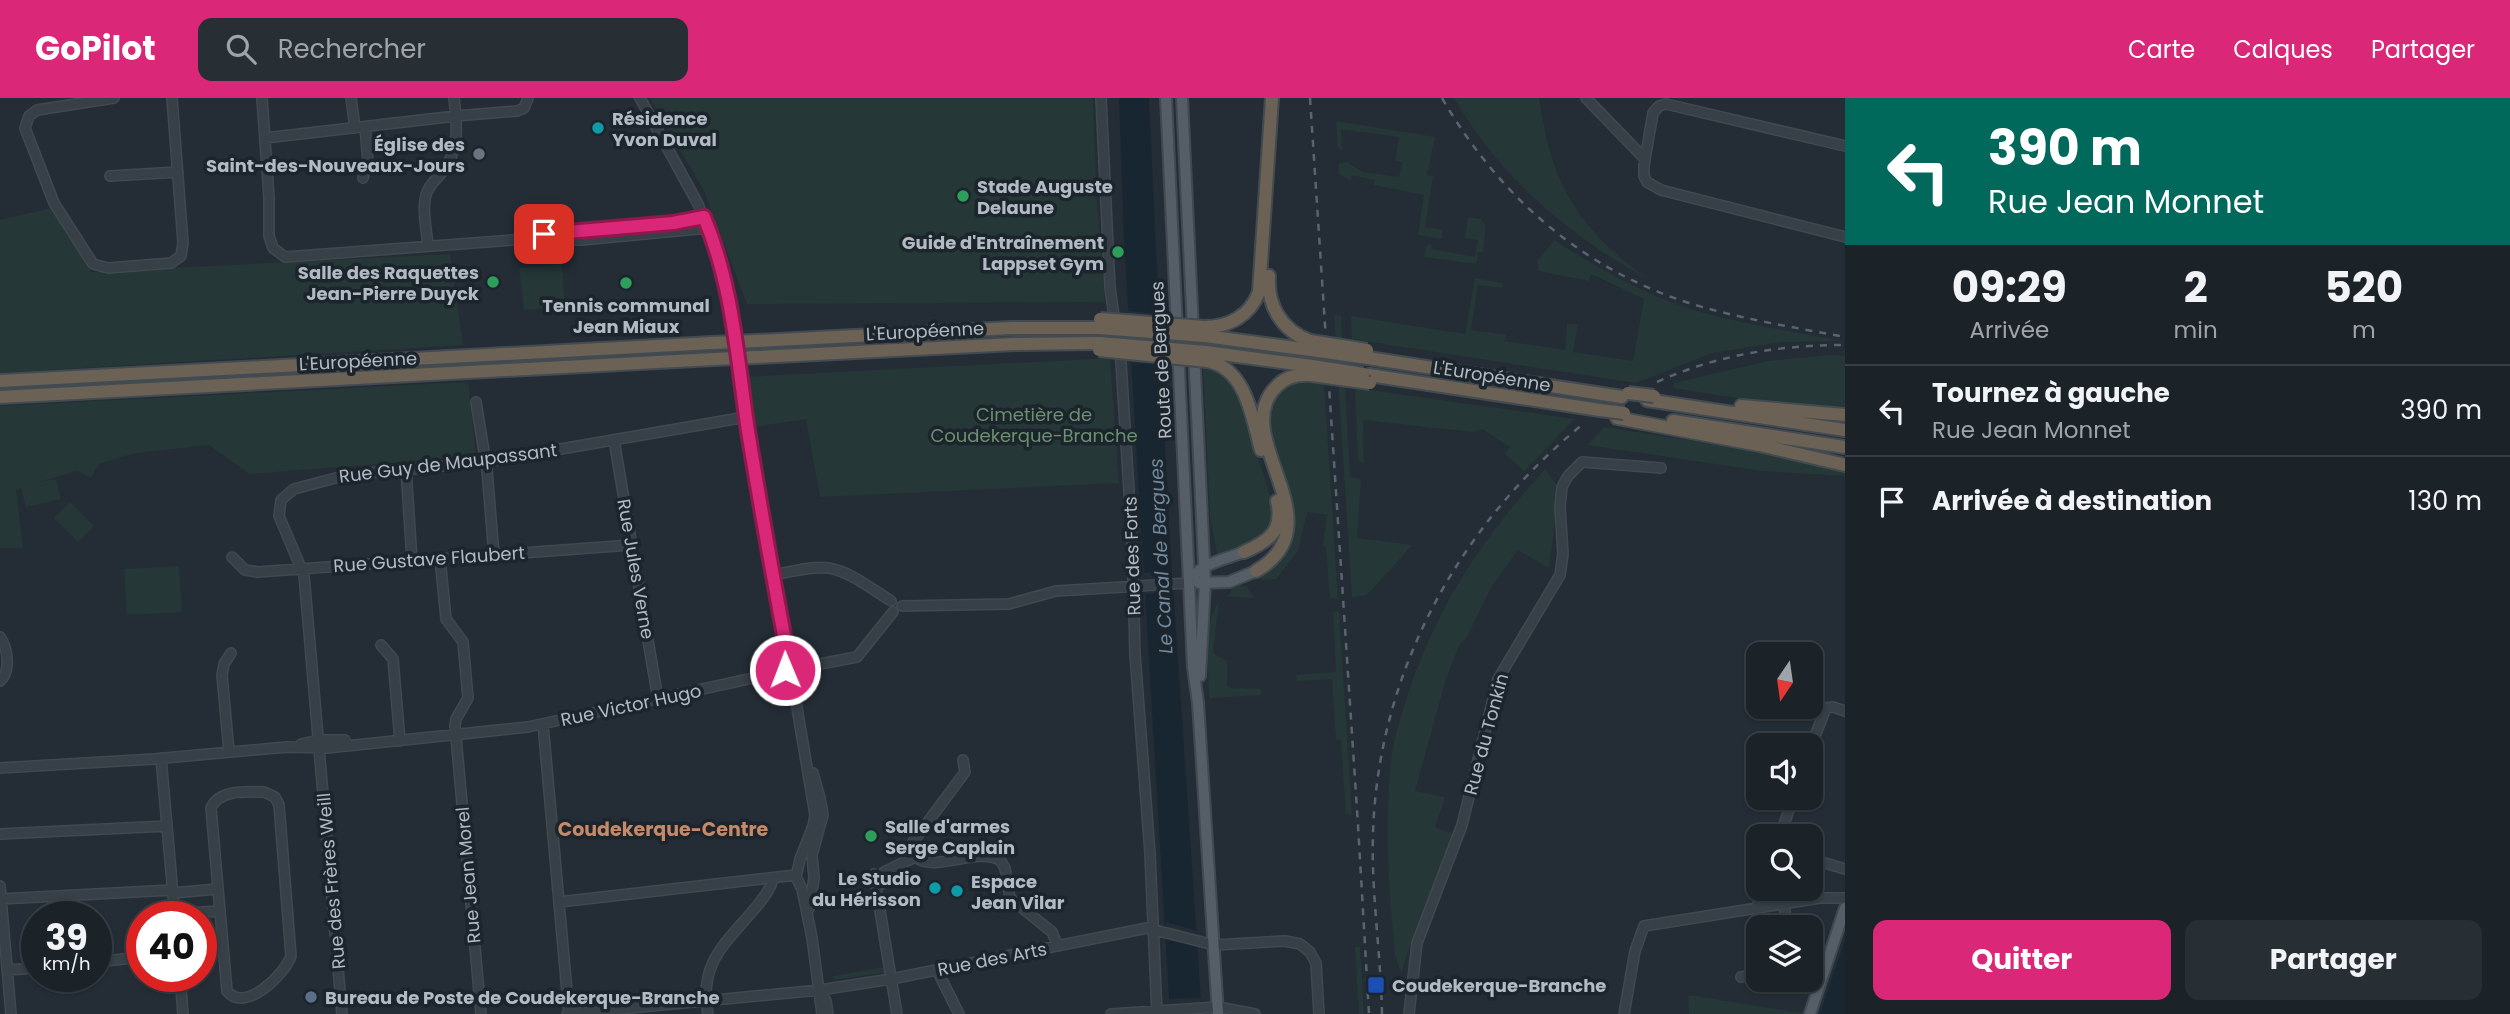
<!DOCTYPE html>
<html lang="fr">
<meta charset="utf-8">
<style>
:root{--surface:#1b2228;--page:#282f34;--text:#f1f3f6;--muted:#a0a4a8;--line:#393f45;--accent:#db2777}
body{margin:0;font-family:Poppins,sans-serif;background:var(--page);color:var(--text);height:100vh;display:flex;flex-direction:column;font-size:26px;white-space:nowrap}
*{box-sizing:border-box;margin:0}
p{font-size:23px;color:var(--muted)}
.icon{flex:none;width:38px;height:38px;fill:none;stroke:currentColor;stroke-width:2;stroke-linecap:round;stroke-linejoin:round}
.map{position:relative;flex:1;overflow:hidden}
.panel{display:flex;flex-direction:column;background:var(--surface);width:665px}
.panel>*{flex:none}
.guide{background:#00695c;color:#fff;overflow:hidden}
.needle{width:46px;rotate:193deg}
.buttons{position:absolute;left:1746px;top:544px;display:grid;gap:14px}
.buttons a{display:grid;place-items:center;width:77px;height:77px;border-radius:14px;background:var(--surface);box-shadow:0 2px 5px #0004,0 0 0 2px var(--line);font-size:35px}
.speed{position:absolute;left:21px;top:803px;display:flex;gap:14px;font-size:35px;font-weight:700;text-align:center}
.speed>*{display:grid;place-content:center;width:91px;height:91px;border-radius:50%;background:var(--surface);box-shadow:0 2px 5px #0004,0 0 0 2px var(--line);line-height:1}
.speed small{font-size:18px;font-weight:400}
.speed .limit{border:10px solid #d22;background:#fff;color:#111}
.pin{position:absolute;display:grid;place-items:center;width:60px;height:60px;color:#fff;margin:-30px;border-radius:14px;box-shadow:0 4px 10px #0006}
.me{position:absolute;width:77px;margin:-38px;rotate:359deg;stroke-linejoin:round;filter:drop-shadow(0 0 5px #0008)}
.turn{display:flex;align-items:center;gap:24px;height:147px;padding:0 28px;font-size:32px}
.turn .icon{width:91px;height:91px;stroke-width:2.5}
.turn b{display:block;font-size:49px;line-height:60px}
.eta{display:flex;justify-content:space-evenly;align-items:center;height:119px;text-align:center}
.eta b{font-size:42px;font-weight:700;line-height:49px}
.cta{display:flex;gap:14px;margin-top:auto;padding:14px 28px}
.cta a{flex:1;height:80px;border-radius:14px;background:var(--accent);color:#fff;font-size:28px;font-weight:700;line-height:80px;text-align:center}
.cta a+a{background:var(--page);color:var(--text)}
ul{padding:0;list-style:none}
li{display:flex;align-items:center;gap:21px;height:91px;padding:0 28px;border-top:2px solid var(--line)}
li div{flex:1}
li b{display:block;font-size:26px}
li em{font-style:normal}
header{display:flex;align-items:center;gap:42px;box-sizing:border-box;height:98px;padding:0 35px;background:var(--accent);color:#fff}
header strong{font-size:33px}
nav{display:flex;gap:38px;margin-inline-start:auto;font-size:24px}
.search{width:490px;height:63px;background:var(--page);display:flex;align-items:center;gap:18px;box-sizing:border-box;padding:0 24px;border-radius:14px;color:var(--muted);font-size:26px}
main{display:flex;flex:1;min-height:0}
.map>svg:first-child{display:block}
.green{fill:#253737}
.water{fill:#182632}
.pier{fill:#242d36}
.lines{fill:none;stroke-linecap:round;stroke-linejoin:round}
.minor-casing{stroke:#404850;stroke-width:12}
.major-casing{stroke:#404850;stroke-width:14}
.highway-casing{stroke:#424a52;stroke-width:16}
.minor{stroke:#373f47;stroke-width:9}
.major{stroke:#555e67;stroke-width:10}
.highway{stroke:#6c6155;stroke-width:12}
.rail{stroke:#59646e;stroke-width:2.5;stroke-dasharray:7 7;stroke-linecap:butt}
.highway-bridge-casing{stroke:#424a52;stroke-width:16;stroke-linecap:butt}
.highway-bridge{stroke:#6c6155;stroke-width:12}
.route-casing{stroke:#8e194d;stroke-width:18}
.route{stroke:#db2777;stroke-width:12}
.culture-dot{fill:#0f9aa8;stroke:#1c242c;stroke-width:2.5}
.worship-dot{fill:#6b7280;stroke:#1c242c;stroke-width:2.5}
.leisure-dot{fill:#2e9e5b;stroke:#1c242c;stroke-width:2.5}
.transit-dot{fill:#1a4fb4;stroke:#1c242c;stroke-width:2.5}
.service-dot{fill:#5c6f8a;stroke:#1c242c;stroke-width:2.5}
.labels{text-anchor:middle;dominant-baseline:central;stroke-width:7;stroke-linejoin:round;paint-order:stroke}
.poi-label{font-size:18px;font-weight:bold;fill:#b2bac3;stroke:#1c242c;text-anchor:start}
.street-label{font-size:18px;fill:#b2bac3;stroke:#1c242c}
.park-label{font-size:18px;fill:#6c9171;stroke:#1c242c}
.water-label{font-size:19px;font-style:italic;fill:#6f889e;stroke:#1c242c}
.neighbourhood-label{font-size:19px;font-weight:bold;fill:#c68969;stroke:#1c242c}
</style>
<header>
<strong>GoPilot</strong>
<div class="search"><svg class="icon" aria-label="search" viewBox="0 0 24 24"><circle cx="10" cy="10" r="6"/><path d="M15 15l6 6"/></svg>Rechercher</div>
<nav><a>Carte</a><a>Calques</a><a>Partager</a></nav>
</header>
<main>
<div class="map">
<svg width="1845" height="916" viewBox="0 0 1845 916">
<rect width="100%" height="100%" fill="#242d36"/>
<path class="green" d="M650 0H1093L1096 83 1093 86 1094 99 1097 102 1105 204 747 206 704 93Z
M1454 0H1539C1552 88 1576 127 1646 180 1568 137 1499 78 1454 0Z
M1336 23 1435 39 1427 77 1433 78 1425 129 1443 132 1442 141 1418 137 1424 97 1374 87V82L1352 77 1351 83 1339 76V66L1346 64 1363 74 1399 79 1402 64 1395 63 1399 39 1341 31 1342 53 1338 49Z
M51 110 91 174 450 156 463 247 0 275V122Z
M1468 119 1481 121 1486 128 1483 154H1478L1476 166 1424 159 1426 148 1431 146V151L1475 159 1478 142 1465 140Z
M1554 142C1600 172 1651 200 1704 215 1749 227 1796 234 1842 243L1782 244 1712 255 1636 285 1352 241 1351 218 1465 236 1475 180 1503 185 1502 190 1478 187 1471 232 1506 237 1505 243 1565 252 1567 226H1578L1573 254 1633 263 1644 201 1591 176 1589 183 1538 173 1537 163Z
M562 166 565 209 524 212 519 170Z
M1334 217 1341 218 1350 379 1361 381 1357 440 1412 447 1372 492 1366 497 1352 499Z
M1828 257 1845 258V309L1761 304 1674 290V285L1768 263Z
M1110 260 1119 385 820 399 806 321 754 329 745 279Z
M1203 268 1217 270 1233 287 1240 299 1274 411C1269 443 1250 446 1223 457L1217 455 1210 419Z
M1303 281 1324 286 1338 501 1330 500 1326 449 1323 448 1327 417 1307 414 1298 453 1276 481 1261 482 1262 475C1350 419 1209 314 1303 281Z
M468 284 476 358 250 376 209 347 135 355 99 366 91 380 77 373 39 384 56 381 61 401 26 409 21 390 16 391 23 450H0V308Z
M1355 290 1575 321 1524 373 1505 356 1510 349 1482 331 1473 334 1363 322 1364 366 1358 362Z
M1604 329 1759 353 1845 375V378L1762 373 1588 347Z
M1545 371 1559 390 1549 470 1518 452 1490 491 1468 537 1459 548 1446 581 1415 693 1445 699 1435 729 1453 736 1413 838 1401 875 1395 857C1389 793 1384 730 1391 665 1393 641 1402 616 1409 593 1440 502 1482 442 1545 371Z
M70 404 94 428 78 444 54 420Z
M179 468 182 514 127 517 124 471Z
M1233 486 1246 488 1254 500 1225 498 1230 496Z
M1219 504 1213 555 1227 563V588L1230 590 1261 591V597L1209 600C1209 575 1202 525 1219 504Z
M1333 514H1339L1352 716 1346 717 1341 642H1336L1332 581 1297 583 1296 577 1336 574Z
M1355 849H1360L1364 916H1359Z
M885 869 888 874 834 882V878Z
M1688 897 1809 916H1689Z"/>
<path class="water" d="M1119 0H1149L1168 414 1202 916H1170L1124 142Z
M1845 842V916H1820Z"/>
<path class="pier" d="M1128 213 1160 216 1162 267 1132 265Z
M1173 473 1174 494 1145 496 1144 475Z
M1166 824 1197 833 1198 849 1167 840Z
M1201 900 1202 916H1170L1169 901Z"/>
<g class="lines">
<g class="minor-casing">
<path id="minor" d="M114 0 37 12 29 18 25 30 54 105 93 166 108 170 171 165 181 158 183 145 172 0
M262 0 269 100V138L273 150 285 159 526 141 581 142 709 130
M351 0 355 30
M640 0 698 106 724 175 732 212 748 332 790 569
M1101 0 1110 190 1115 225
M1586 0 1645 61
M265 40 456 18 517 13 524 10 528 0
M1845 48 1666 6 1659 8 1653 15 1644 67V78L1647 84 1661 92 1845 139
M110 78 178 74
M363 80 368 63 365 29
M537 137 673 125 704 119
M428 148C427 133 421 109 427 94 430 86 438 80 443 73 460 51 457 26 454 0
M1120 249 1132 441 1135 556 1150 756 1157 916
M476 304 487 372 494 457
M614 342 658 601
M406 371 412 462
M232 459 245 472 258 474 631 447
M440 460 446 521 463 544 468 600 456 621 455 628 481 916
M773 477C791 474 810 468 828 470 850 473 873 492 891 503
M902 508 1009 506 1056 493 1189 485
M0 539C8 550 11 574 0 583
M381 547 393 561 400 643
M790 569 800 571 804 579 802 588 794 592
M802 573 814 567 857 559 893 514
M794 592 815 717 813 728 800 761 796 779 802 791 812 840 822 916
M543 626 569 916
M301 646 319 642H345
M1811 648 1826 610 1833 609 1845 613
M229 654 222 577 224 566 231 555
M161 660 175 819
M0 670 154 661 287 649 327 650 528 629 767 577 782 578
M264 694 275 699 279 707 291 858C285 876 245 916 227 893L211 710C219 691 246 694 264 694Z
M0 736 167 728
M1780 738 1793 700
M915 759C936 775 975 749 1000 762L1005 770 1010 800 1052 834 1058 848
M915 759 911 752 913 744 965 674 963 662
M1811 761 1845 771
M874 776 897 916
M876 787 882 786 884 774 915 759
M0 788 11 916
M173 795 217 791
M1 801 172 792
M559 804 796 777
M1784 805 1787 830
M809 811 814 780 812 757 823 717 820 700 813 675
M1756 811 1763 791
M174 816 219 813
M96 864 142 859
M7 872 37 870
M937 872 959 916
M180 878 183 916
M1741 879 1759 876
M821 894 826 903 828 916
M342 916 304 477 279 418 281 402 294 391 347 377 486 364 746 319
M567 916 820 892 891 881 1147 830 1214 847 1285 843 1300 846 1310 854 1316 865 1319 916
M708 916C698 864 727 844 757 808 764 799 771 791 773 780
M1111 916 1218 909 1255 916
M1409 916 1417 845 1462 727 1498 581 1560 477 1563 456 1560 409 1562 389 1568 378 1582 364 1661 370
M1624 916 1635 853 1644 828 1820 800H1845"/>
</g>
<g class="major-casing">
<path id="major" d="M1166 0 1177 232
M1182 0 1205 485 1200 578
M1178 252 1193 569 1198 605 1218 916
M1189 485C1197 466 1226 461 1244 454
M1199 485 1229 484 1256 473
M1810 916 1845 810"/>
</g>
<g class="highway-casing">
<path id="highway" d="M1269 178C1267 207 1281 232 1310 243
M1204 229C1229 229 1250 218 1259 194L1272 0
M1205 238 1311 252
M756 243 1011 230H1099
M1206 254 1312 268
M757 259 1015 246 1099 245
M1368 260 1622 299
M1207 263C1246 270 1252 319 1261 352
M1369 277 1600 312
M0 283 712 245
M0 299 714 261
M1647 302 1845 332
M1741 308 1845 317
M1617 320 1759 347 1845 367
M1673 323 1845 349
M1244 454C1269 443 1284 433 1277 403
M1256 473C1339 425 1227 339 1276 289 1285 279 1298 276 1311 277"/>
</g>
<use href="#minor" class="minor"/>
<use href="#major" class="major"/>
<use href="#highway" class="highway"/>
<path class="rail" d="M1310 0 1358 727 1369 916
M1442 0C1498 97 1582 171 1689 205 1740 221 1793 229 1845 239
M1657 284C1716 257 1780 247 1845 247
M1382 916C1381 856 1371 795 1373 735 1378 574 1459 427 1583 326"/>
<g class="highway-bridge-casing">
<path id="highway-bridge" d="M1100 221 1204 229
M1099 230 1205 238
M1310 243 1367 252
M712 245 756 243
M1100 245 1206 254
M1099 252 1207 263
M1311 252 1368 260
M714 261 757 259
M1312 268 1363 276
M1311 277 1370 285
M1628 295 1654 298
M1600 312 1624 315"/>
</g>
<use href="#highway-bridge" class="highway-bridge"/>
</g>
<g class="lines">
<g class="route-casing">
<path id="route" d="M544 136 673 125 704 119C733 188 737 260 748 333 761 412 775 491 790 569L785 572"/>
</g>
<use href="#route" class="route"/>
</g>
<g class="culture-dot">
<circle cx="598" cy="30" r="7"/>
<circle cx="935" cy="790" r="7"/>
<circle cx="957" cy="793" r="7"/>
</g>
<circle class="worship-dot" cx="479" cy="56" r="7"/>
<g class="leisure-dot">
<circle cx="963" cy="98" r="7"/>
<circle cx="1118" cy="154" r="7"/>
<circle cx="493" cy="184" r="7"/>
<circle cx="626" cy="185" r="7"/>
<circle cx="871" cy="738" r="7"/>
</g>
<rect class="transit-dot" x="1367" y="878" width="18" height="18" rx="3.5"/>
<circle class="service-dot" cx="311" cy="899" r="7"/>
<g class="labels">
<g class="poi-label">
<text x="612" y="20">Résidence<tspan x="612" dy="21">Yvon Duval</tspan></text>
<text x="465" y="46" text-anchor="end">Église des<tspan x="465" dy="21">Saint-des-Nouveaux-Jours</tspan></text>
<text x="977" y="88">Stade Auguste<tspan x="977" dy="21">Delaune</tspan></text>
<text x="1104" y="144" text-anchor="end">Guide d'Entraînement<tspan x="1104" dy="21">Lappset Gym</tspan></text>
<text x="479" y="174" text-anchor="end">Salle des Raquettes<tspan x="479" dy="21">Jean-Pierre Duyck</tspan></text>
<text x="626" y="207" text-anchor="middle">Tennis communal<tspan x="626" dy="21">Jean Miaux</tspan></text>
<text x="885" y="728">Salle d'armes<tspan x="885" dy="21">Serge Caplain</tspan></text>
<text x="921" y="780" text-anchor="end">Le Studio<tspan x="921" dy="21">du Hérisson</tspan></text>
<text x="971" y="783">Espace<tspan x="971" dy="21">Jean Vilar</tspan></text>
<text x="1392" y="887">Coudekerque-Branche</text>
<text x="325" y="899">Bureau de Poste de Coudekerque-Branche</text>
</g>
<g class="street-label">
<text transform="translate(925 233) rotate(-3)">L'Européenne</text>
<text transform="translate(1161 262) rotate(-93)">Route de Bergues</text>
<text transform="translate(358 263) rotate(-3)">L'Européenne</text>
<text transform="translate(1492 278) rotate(9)">L'Européenne</text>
<text transform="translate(448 365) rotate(-7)">Rue Guy de Maupassant</text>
<text transform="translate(1132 458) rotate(-92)">Rue des Forts</text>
<text transform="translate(429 461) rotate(-4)">Rue Gustave Flaubert</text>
<text transform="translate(636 471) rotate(80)">Rue Jules Verne</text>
<text transform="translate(631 607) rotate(-12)">Rue Victor Hugo</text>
<text transform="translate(1486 636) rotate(-75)">Rue du Tonkin</text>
<text transform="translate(468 777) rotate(-95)">Rue Jean Morel</text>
<text transform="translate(331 783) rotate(-95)">Rue des Frères Weill</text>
<text transform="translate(992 861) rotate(-11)">Rue des Arts</text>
</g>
<g class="park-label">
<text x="1034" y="316">Cimetière de<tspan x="1034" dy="21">Coudekerque-Branche</tspan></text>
</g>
<g class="water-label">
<text transform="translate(1161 458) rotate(-93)">Le Canal de Bergues</text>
</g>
<g class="neighbourhood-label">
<text x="663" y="731">Coudekerque-Centre</text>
</g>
</g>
</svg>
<div class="buttons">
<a><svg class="needle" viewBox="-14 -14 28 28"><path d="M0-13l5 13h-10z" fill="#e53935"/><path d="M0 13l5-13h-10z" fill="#a0a4a8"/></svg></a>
<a><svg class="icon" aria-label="sound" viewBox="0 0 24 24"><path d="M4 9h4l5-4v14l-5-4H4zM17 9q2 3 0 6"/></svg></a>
<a><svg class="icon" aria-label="search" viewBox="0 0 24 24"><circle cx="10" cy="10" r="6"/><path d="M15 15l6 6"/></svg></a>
<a><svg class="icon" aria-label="layers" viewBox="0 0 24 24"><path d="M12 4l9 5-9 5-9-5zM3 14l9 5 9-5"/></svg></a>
</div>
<div class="speed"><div>39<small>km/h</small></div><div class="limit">40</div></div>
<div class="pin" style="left:544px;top:136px;background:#d93025"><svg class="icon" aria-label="arrive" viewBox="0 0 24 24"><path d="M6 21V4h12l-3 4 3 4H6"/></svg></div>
<svg class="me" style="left:785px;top:572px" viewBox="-20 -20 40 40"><circle r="17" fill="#db2777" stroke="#fff" stroke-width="3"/><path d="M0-11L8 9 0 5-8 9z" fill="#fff"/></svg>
</div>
<section class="panel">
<div class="guide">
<div class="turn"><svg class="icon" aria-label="left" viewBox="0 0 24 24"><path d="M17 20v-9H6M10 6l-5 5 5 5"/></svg><div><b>390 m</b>Rue Jean Monnet</div></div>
</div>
<div class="eta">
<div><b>09:29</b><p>Arrivée</p></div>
<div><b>2</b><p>min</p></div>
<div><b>520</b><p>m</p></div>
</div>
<ul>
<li><svg class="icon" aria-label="left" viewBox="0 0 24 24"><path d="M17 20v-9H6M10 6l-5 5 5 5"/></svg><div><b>Tournez à gauche</b><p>Rue Jean Monnet</p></div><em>390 m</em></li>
<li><svg class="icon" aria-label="arrive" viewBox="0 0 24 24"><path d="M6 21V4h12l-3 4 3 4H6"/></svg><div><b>Arrivée à destination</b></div><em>130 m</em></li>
</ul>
<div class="cta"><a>Quitter</a><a>Partager</a></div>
</section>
</main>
